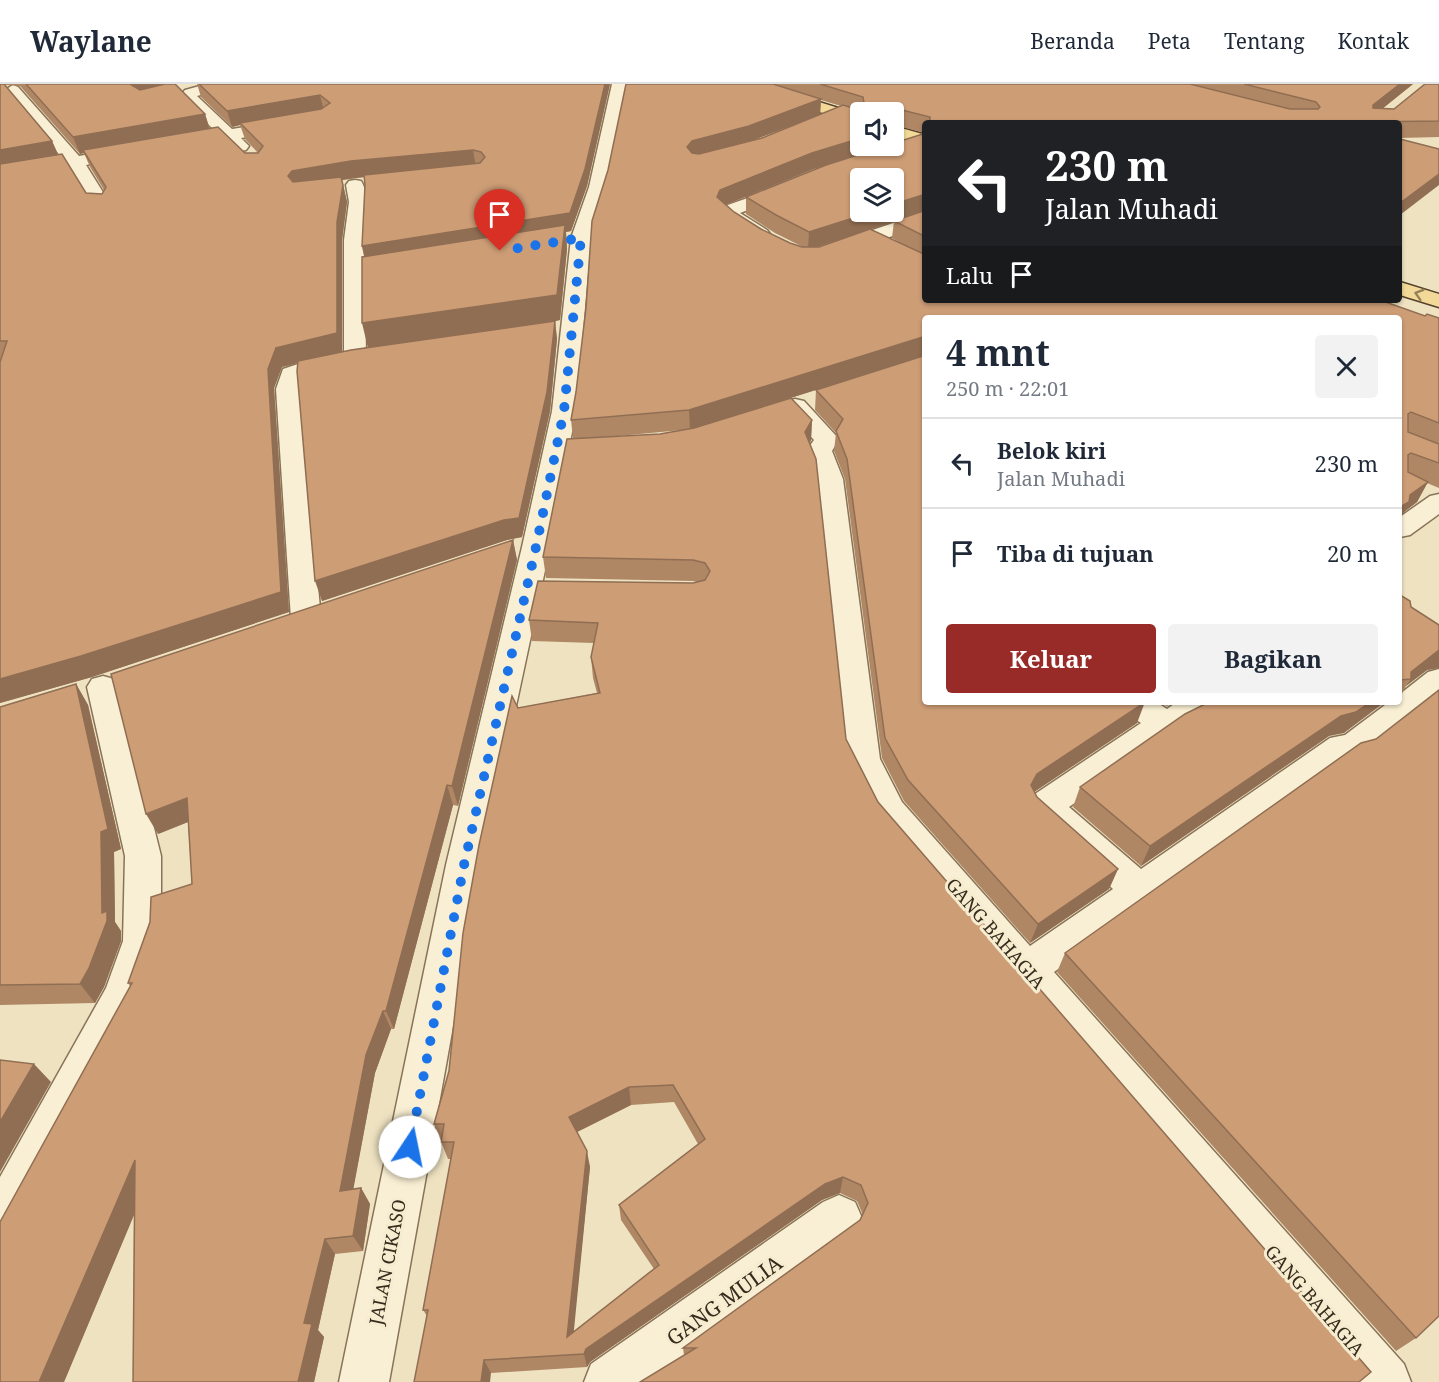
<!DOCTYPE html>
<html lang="id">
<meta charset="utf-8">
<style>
:root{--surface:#fff;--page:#f2f2f3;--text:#1f2937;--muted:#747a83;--line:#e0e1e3;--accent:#982a27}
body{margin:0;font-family:"Noto Serif",serif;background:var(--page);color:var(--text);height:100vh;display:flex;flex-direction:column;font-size:22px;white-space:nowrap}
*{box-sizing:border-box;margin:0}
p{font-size:20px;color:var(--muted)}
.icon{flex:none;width:33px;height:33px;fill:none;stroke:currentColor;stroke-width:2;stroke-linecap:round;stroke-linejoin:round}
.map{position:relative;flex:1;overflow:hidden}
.side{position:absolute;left:922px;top:231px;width:480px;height:390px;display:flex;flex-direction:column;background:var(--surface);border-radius:6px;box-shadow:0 2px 4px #0004}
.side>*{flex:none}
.hud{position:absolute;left:922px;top:36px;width:480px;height:183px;border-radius:6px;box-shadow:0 2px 4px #0004;background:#202124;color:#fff;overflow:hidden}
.controls{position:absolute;left:850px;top:18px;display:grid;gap:12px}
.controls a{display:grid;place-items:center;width:54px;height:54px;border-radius:6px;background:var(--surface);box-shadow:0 2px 4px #0004;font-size:30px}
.pin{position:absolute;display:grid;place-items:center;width:51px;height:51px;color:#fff;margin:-62px -26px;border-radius:50% 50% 50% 0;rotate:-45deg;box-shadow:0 0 6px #0007}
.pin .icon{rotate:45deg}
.me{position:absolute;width:66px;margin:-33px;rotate:11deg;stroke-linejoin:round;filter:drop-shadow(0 0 4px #0008)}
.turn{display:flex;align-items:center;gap:21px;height:126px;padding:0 24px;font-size:27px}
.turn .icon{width:78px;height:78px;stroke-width:2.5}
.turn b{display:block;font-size:42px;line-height:51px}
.then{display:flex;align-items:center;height:57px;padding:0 24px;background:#0003;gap:12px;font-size:22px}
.round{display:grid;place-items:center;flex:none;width:63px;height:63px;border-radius:6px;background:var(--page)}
.overview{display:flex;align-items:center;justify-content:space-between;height:102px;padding:0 24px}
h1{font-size:36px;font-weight:700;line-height:45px}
.action{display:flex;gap:12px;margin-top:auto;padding:12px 24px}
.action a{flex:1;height:69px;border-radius:6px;background:var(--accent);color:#fff;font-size:24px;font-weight:700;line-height:69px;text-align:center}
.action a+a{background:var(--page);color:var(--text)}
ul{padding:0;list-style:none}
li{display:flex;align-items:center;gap:18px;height:90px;padding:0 24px;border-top:2px solid var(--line)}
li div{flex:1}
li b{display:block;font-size:22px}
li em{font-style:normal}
header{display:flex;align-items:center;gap:36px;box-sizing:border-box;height:84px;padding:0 30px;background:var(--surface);border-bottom:2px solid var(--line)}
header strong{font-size:28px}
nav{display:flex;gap:33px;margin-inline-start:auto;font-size:21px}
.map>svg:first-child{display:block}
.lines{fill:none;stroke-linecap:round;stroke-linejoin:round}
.minor-casing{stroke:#887358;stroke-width:3}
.major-casing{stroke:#55412d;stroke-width:3}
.minor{fill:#f9efd4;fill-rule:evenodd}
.major{fill:#f3d997;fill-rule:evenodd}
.wall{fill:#b08765;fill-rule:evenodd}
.shaded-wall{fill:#906e53}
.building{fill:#cd9d76;stroke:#906e53;stroke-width:1.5;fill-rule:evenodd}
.oneway{stroke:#95825a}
.route{stroke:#1a73e8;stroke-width:10;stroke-dasharray:0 18}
.labels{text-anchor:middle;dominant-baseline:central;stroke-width:6;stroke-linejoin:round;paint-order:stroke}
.street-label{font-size:18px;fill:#372b1d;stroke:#f6ecd0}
.near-street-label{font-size:21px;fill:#372b1d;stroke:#f6ecd0}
</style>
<header>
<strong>Waylane</strong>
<nav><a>Beranda</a><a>Peta</a><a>Tentang</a><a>Kontak</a></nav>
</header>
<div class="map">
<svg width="1439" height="1298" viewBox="0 0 1439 1298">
<rect width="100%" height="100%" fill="#eee2c1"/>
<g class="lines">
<g class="minor-casing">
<path id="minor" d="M207 0H233L230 3 197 12 232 45 288 36 296 41 288 46 241 54 249 62 246 66C236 68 232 64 225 57L182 64 176 63 174 59 176 55 216 48 180 12 185 6Z
M612 0H628L607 103 591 154 576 327 550 463 482 781 389 1298H339L446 781 522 463 552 327 571 154 589 103Z
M13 1 18 3 79 72 131 63 137 64 140 68 137 72 86 81 111 121 109 125H95L70 84 0 96V86L63 75 5 6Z
M355 96 361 97C372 112 364 162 364 183L405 177 412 179 415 183 412 187 365 195 366 275 363 280 351 281 302 294 300 305 321 535 317 542 306 545 295 542 291 535 276 305 283 285 304 278 344 272V156L349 118 346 101 349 97Z
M788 100 794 101 797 105 794 109 740 129 767 146 770 150 767 154C749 159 728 142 720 127L722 123Z
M926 128V141L838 170 831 168 828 164 831 160Z
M795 315 804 317 839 355 832 367 843 395 880 675 902 718 1030 862 1113 805 1032 732 1027 722 1032 712 1141 639 1121 626 1116 618H1156L1167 625 1177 618H1217C1209 632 1190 644 1175 649L1069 723 1141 785 1330 654 1345 651 1389 618H1400V610L1428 588 1439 585V613L1362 674 1347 677 1054 888 1404 1280 1411 1298H1353L877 737 846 675 817 395 806 367 814 356 783 322 786 317Z
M1439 410V430L1410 451 1400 453V433L1430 412Z
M103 592 114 595 119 603 161 772V857L138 923 16 1155 0 1162V1093L106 904 123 857 125 772 87 603 92 595Z
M839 1111 855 1118 862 1134 855 1150 652 1298H584L591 1280 823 1118Z"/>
</g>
<g class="major-casing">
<path id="major" d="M737 0H761L861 31V41L740 3Z
M894 42 926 51V62L894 52Z
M1400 198 1439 210V223L1400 211Z"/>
</g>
<use href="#minor" class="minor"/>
<use href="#major" class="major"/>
</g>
<path class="wall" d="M0 0H175L205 30 210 45 245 69H258L245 55 240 41 232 43 201 13 197 0H610L587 102 571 147 566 148 567 165 560 236 555 237 557 255 550 327 522 453 507 456 322 517 298 279 282 283 274 304 289 528 92 593 0 619ZM6 1 20 2 80 70 84 69 90 83 104 106 102 110 86 109 58 70 52 57 6 3ZM364 93 365 101 362 162 364 172 368 263 342 268V156L347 118 342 96Z
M626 0H1413L1382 25H1394L1439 0V53L1400 54V39H926V216H1380L1425 232 1439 234V404L1427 399 1417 418 1404 428 926 234V271L712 339 812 336 811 356 810 359 846 655 878 718 1359 1298 684 1271 683 1264 860 1136 863 1131 857 1117 840 1109 822 1116 590 1278 587 1283 491 1289 427 1232 423 1226 451 1075H448L434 1040 449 987 518 624 597 609 593 594 591 573 594 559 532 557 529 536 697 498 693 497 546 494 543 473 573 355 571 336 576 308 608 86ZM821 16 841 22 762 54 753 56 820 31ZM894 28V59L901 57 902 43 925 49 746 113V130L775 149 803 163 790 159 761 145 734 128 726 121 811 86ZM894 137 892 154 906 162 870 145ZM849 152 819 163H816L830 158ZM682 346 660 350 597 354ZM674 1018 698 1060 619 1121 621 1136 654 1185 573 1248 590 1083 577 1048 631 1021Z
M816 306 1137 639 1034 708 1037 713 1118 785 1109 805 1030 859 904 717 882 674 845 395 834 367 836 349 815 326Z
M513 456 517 476 458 722 453 721 394 945H391L375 989 353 1105 361 1104 370 1120 363 1167 335 1170 318 1246 324 1253 314 1298H133L134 1130 64 1298 130 902 128 899 192 800 188 738 158 750Z
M1400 511 1411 523 1439 541V584L1427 586 1406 602 1400 613Z
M76 600 88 621 121 765 114 768 115 838 121 847V857L104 903 95 919 0 921V623Z
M1160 618H1174L1167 622Z
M1344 649 1329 652 1141 782 1073 723 1080 703Z
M1376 655 1416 1254 1396 1267 1057 888 1065 869Z"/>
<path class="shaded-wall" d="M129 0H174L138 10Z
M605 0H610L587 102 571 147 566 148 567 165 560 236 555 237 557 255 550 327 522 453 507 456 322 517 315 497 368 264 362 239 366 180 362 162Z
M1400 0H1413L1367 37 1373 21Z
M320 11 324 27 240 39V41L232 43 227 27Z
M821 15 820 31 748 58 692 74 687 63 692 57Z
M205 30 210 47 83 66 84 69 80 70 73 53Z
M903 40 901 57 894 59V43Z
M861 54V62H886L811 86 720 123 717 113 720 106 812 69Z
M52 57 59 73 0 84V66Z
M473 66 476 83 355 94 342 96 347 118 342 156V268L282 283 274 304 289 528 92 593 0 619V595L268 285 296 104 288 92 292 87 351 77Z
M1439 90V101L1400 131V119Z
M926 110V127L808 166 809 148 872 128H894V120Z
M1069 216H1091L1090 223 1069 227Z
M926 252V271L690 346 689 326Z
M812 336 811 356 804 368 805 348Z
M1428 398 1417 418 1404 428 1400 435V423L1410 411Z
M513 456 517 476 458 722 452 702Z
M1439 566V584L1427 586 1406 602 1411 595V588Z
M76 600 88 621 121 765 114 768 115 838 121 847V857L104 903 95 919 80 900Z
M1145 618 1137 639 1031 710V701L1037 690Z
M1370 618H1385L1344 649 1329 652 1141 782 1150 762 1341 632Z
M447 701 453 721 394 945 386 927Z
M187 714 198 734 158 750 146 730Z
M1118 785 1109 805 1030 859 1038 840Z
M383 927 391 945 375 989 350 1123 340 1107 366 971Z
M34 980 51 998 0 1088V1038Z
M629 1003 631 1021 573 1050 569 1033Z
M587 1067 590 1083 572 1266 567 1253Z
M135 1076 150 1093 64 1298H39Z
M843 1093 840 1109 822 1116 590 1278 587 1283 584 1270 586 1265 825 1100Z
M361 1104 370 1120 363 1167 353 1152Z
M325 1155 335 1170 318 1246 324 1253 314 1298H298L304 1239Z
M484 1276 491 1289 490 1298H481Z"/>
<path class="building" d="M0 0H4L52 57 0 66Z
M26 0H130L140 6 165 0H175L205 30 73 53Z
M199 0H605L585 85 570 129 362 162 365 101 364 91 480 79 485 73 481 68 473 66 351 77 292 87 288 92 293 98 341 93 343 101 337 138V249L276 264 268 285 281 508 81 572 0 595V278L7 257H0V80L62 70 86 109 102 110 106 103 83 66 218 43 245 69H258L263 62 240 39 321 25 330 19 320 11 227 27Z
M626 0H773L821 15 749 42 692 57 687 63 692 69 699 70 762 54 843 21 862 27 865 25 863 13 820 0H1190L1290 25H1318L1320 23 1316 18 1244 0H1400L1373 21V24L1394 25 1425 0H1439V37L1358 38V39H930V33L894 24V33V28H861V54L812 69 720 106 717 113 734 128 761 145 790 159 802 163H819L870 145 926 171V216H1033L1042 217 1048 216H1069V217H1118L1120 216H1380L1425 232 1427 230 1439 234V339L1411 328 1408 330V348L1439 360V379L1411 369 1408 371V388L1428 398 1410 411 1409 418 1400 423V234H926V252L689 326 571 336 576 308 586 224 592 137 608 86Z
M894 37 903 40 894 43Z
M926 49V110L894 120V94H861V128H872L809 148 776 131 746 113 826 81 886 62H894V59Z
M1400 55 1439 65V90L1400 119Z
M926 126V153L894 137Z
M565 141 557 211 362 239V173Z
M555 237 547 308 519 434 504 436 315 497 297 287 298 277 351 266Z
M926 271V618H1145L1037 690 1031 701 1037 713 1118 785 1038 840 908 696 885 654 847 375 836 347 843 335 816 306Z
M791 314 812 336 805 348 816 375 846 655 878 718 1371 1288 1359 1298H640L696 1264H683L860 1136 868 1119 861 1101 843 1093 825 1100 586 1265 584 1270 484 1276 481 1298H414L428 1226H423L454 1058H441L444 1040H434L449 987 463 849 479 761 512 612 518 624 600 609 591 573 598 539 529 536 538 497 693 499 705 496 710 487 705 479 693 476 543 473 567 355 660 350 694 344ZM673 1001 705 1055 619 1121 659 1181 567 1253 587 1067 569 1033 629 1003Z
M513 456 452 702 447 701 386 927H383L366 971 340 1107 361 1104 353 1152 325 1155 304 1239 312 1240 298 1298H133L135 1076 39 1298H0V1138L132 899H128L150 838 151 813 192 800 187 714 146 730 111 590Z
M1400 511 1410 517 1411 523 1439 541V566L1411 588V595L1400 596Z
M76 600 108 745 101 748 102 829 107 827V837L89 884 80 900 0 901V623Z
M1439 606V1232L1416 1254 1065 869 1361 659 1376 655Z
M1209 618H1370L1356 628 1341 632 1150 762 1080 703 1185 630Z
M0 976 34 980 0 1038Z"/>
<defs><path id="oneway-chevron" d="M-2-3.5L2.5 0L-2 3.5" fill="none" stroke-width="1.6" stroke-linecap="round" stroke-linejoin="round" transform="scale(1.5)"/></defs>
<use class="oneway" href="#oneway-chevron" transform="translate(1419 210) rotate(-163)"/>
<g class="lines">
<path class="route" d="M410 1063 464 781 536 463 564 327 581 154 500 167"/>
</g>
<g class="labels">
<g class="street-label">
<text transform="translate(996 849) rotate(49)">GANG BAHAGIA</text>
<text transform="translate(387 1178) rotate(-79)">JALAN CIKASO</text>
<text transform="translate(1315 1216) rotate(49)">GANG BAHAGIA</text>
</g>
<g class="near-street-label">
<text transform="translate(724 1216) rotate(-36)">GANG MULIA</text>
</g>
</g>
</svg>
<div class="controls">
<a><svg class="icon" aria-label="sound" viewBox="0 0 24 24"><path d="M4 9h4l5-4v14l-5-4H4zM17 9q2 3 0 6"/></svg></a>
<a><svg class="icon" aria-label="layers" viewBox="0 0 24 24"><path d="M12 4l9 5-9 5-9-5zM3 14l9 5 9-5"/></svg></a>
</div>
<div class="pin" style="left:500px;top:167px;background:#d93025"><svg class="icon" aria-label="arrive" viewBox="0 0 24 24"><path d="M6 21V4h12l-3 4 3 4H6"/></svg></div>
<svg class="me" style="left:410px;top:1063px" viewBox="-20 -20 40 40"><circle r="19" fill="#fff"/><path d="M0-13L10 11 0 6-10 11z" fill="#1a73e8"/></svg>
<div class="hud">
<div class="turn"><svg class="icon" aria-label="left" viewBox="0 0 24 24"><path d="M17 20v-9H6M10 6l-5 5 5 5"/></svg><div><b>230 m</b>Jalan Muhadi</div></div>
<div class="then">Lalu<svg class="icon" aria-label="arrive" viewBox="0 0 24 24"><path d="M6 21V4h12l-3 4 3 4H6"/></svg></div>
</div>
<section class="side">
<div class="overview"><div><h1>4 mnt</h1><p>250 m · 22:01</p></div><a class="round"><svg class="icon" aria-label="close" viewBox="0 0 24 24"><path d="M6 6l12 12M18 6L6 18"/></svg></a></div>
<ul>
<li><svg class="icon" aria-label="left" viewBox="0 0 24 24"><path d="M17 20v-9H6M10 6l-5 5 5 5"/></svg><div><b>Belok kiri</b><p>Jalan Muhadi</p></div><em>230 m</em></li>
<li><svg class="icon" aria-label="arrive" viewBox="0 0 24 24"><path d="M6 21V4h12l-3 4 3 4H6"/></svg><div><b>Tiba di tujuan</b></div><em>20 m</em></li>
</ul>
<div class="action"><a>Keluar</a><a>Bagikan</a></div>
</section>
</div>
